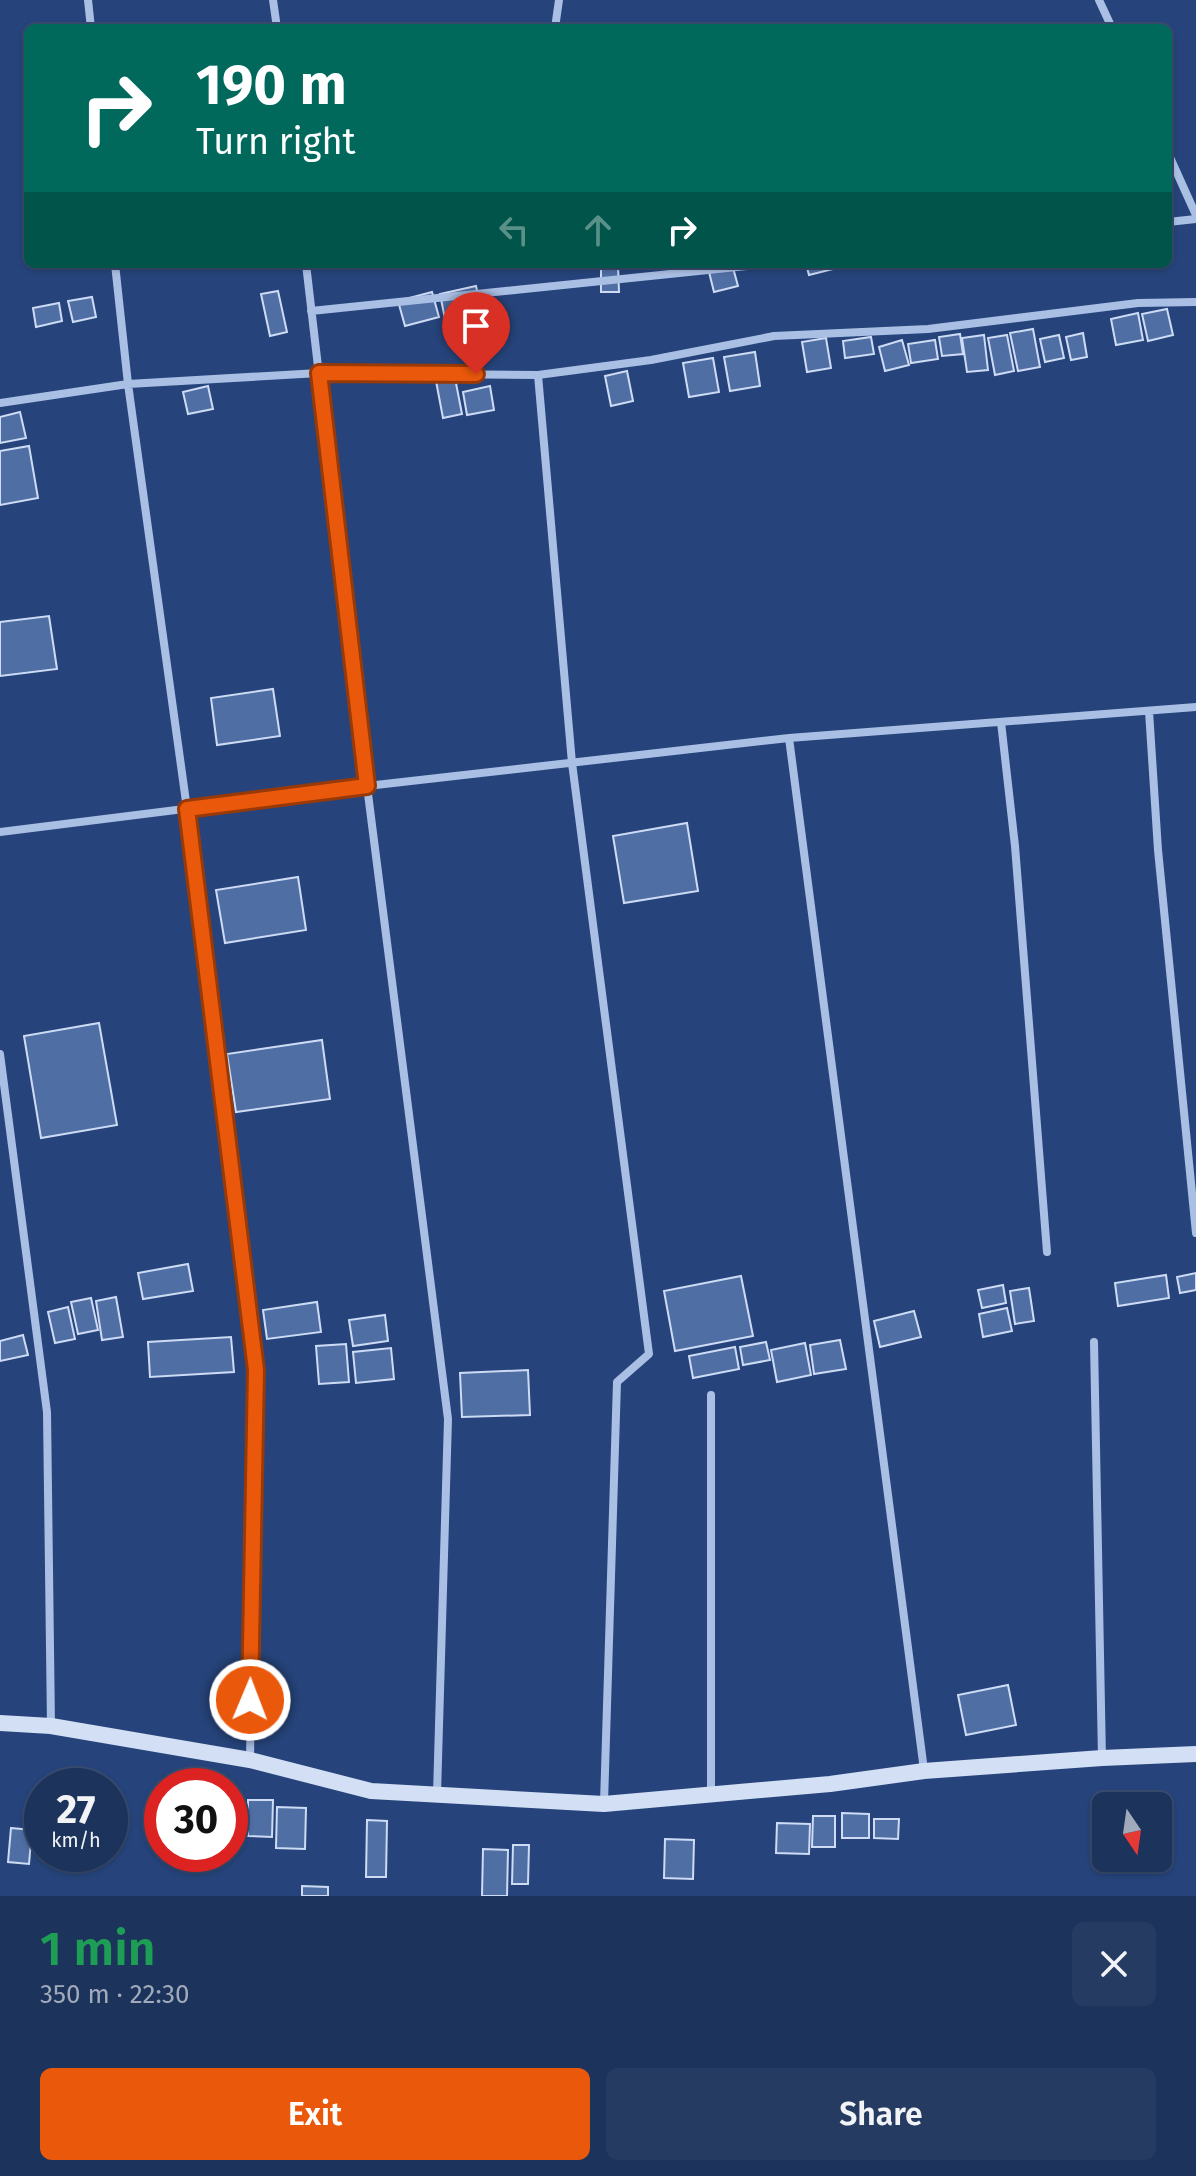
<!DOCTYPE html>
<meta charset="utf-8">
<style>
:root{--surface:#1c335c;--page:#253b62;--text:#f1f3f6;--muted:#a0aabb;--line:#3a4e72;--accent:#ea580c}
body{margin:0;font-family:"Fira Sans",sans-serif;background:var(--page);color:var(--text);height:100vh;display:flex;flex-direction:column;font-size:30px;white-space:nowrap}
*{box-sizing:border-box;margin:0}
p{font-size:26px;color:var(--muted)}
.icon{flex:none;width:44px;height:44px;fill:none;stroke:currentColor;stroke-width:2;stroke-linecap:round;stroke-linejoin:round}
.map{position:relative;height:1896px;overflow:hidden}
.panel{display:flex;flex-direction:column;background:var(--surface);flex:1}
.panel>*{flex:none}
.guide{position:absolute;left:24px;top:24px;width:1148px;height:244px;border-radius:12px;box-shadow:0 2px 6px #0004,0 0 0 2px var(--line);background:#00695c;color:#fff;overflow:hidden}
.needle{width:52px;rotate:167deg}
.fabs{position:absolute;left:1092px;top:1792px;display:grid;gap:16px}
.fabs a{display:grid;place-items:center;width:80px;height:80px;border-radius:12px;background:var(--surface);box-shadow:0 2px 6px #0004,0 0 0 2px var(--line);font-size:40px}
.speed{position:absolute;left:24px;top:1768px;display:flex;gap:16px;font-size:40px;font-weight:700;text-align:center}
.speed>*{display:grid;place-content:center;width:104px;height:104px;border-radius:50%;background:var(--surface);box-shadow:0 2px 6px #0004,0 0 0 2px var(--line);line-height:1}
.speed small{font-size:20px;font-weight:400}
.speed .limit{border:12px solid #d22;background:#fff;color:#111}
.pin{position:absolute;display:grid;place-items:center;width:68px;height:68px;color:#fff;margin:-82px -34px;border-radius:50% 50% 50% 0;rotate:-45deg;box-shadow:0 0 8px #0007}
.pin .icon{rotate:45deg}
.me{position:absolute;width:88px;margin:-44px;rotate:1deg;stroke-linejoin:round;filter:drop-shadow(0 0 6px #0008)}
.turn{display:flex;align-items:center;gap:28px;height:168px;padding:0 40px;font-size:36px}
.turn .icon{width:104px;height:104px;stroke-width:2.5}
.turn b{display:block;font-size:56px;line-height:68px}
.lanes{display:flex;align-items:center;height:76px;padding:0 40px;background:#0003;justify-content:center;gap:40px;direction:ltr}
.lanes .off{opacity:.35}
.round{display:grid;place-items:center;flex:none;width:84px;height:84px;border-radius:12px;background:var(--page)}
.head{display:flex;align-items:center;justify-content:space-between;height:136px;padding:0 40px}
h1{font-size:48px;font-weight:600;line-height:60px;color:#1e9e55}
.action{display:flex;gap:16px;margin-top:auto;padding:16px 40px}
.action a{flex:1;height:92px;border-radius:12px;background:var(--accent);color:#fff;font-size:32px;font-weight:600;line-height:92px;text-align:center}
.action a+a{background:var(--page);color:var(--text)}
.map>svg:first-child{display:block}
.building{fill:#4f6ea4;stroke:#cddbf4;stroke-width:2}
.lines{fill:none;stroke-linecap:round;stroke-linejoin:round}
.street{stroke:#aabfe4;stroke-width:8}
.secondary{stroke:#d3dff4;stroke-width:16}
.route-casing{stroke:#983908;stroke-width:20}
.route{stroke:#ea580c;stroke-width:14}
</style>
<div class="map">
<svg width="1196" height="1896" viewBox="0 0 1196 1896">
<rect width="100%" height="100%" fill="#26447b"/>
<path class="building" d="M601 264H618L619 292H601Z
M707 264H732L738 286 714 292Z
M806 264H845V266L809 275Z
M476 286 482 311 445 319 440 294Z
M278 291 287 332 270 336 261 294Z
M432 292 439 317 405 326 398 301Z
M92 297 96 317 73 322 68 301Z
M59 303 62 321 36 327 33 308Z
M1167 309 1173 335 1148 341 1142 314Z
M1138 313 1143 340 1116 345 1111 319Z
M1033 329 1040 367 1018 371 1010 333Z
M1083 333 1087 357 1071 360 1066 337Z
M960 334 963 354 942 356 939 337Z
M984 335 988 370 967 372 962 338Z
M1007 335 1014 371 995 375 988 338Z
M1059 335 1064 358 1045 362 1040 339Z
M871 337 874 354 845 358 843 341Z
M826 338 831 368 807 372 802 342Z
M902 340 909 365 885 371 879 347Z
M935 340 938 359 911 363 908 344Z
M755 352 760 386 730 391 724 357Z
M713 358 719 392 689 397 683 363Z
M627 371 633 401 611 406 605 376Z
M455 378 462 414 443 418 436 381Z
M208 386 213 409 188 414 183 392Z
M490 386 494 410 467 415 463 392Z
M20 412 26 438 0 443V417Z
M29 446 38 498 0 505V451Z
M49 616 57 669 0 676V622Z
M273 689 280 736 217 745 211 698Z
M687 823 698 891 624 903 613 836Z
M298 877 306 930 225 943 216 890Z
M99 1023 117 1125 41 1138 24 1036Z
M322 1040 330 1099 236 1112 227 1054Z
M188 1264 193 1291 143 1299 138 1273Z
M1196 1273V1290L1180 1293 1177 1277Z
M1166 1275 1169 1298 1118 1306 1115 1283Z
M741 1276 753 1336 675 1351 664 1291Z
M1003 1285 1006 1303 982 1308 978 1290Z
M1029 1288 1034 1321 1015 1324 1010 1291Z
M116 1297 123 1337 102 1340 96 1301Z
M91 1298 98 1330 78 1334 71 1302Z
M317 1302 321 1332 267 1339 263 1310Z
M68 1307 75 1339 55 1343 48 1312Z
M1007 1308 1012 1331 983 1337 979 1314Z
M914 1311 921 1337 880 1347 874 1321Z
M385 1315 388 1341 353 1346 349 1320Z
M23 1335 28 1355 0 1361V1341Z
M231 1337 234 1372 150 1377 148 1342Z
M840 1340 846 1369 814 1374 810 1345Z
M766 1342 770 1360 743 1365 740 1347Z
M805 1343 811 1375 777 1382 771 1350Z
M346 1344 349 1382 319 1384 316 1346Z
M735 1347 739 1369 693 1378 689 1356Z
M391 1348 394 1379 356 1383 353 1352Z
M528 1370 530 1415 462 1417 460 1373Z
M1008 1685 1016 1725 966 1735 958 1695Z
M248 1800H273L272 1837 248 1836Z
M277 1807 306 1808 305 1849 276 1848Z
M842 1813 869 1814V1838H842Z
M813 1816H835V1847H812Z
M874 1819H899L898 1839 874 1838Z
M367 1820 387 1821 386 1877H366Z
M777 1823 810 1824 809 1854 776 1853Z
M11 1828 32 1830 29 1864 8 1862Z
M665 1839 694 1840 693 1879 664 1878Z
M513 1845H529L528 1884H512Z
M483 1849 508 1850 507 1896H482Z
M302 1886 328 1887V1896H302Z"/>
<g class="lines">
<path class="street" d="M88 0 91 28
M273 0 277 28
M1099 0 1112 28
M555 28 559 0
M1168 153 1196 215
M1168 222 1196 219
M115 264 128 384 187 809 256 1370 250 1760
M306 264 367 786 448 1419 437 1794
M311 311 767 264
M538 375 572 763 649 1354 617 1382 604 1803
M0 403 128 384 319 373 538 375 651 360 774 336 928 329 1138 303 1196 302
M1149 711 1158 850 1196 1233
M1001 722 1015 846 1047 1252
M789 738 924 1770
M0 832 367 786 789 738 1196 707
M0 1054 47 1412 51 1726
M1094 1342 1102 1758
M711 1794V1395"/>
<path class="secondary" d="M0 1723 51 1726 250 1760 371 1791 604 1804 830 1784 924 1771 1102 1758 1196 1754"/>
</g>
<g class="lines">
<g class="route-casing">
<path id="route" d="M250 1700 256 1370 187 809 367 786 319 373 476 374"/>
</g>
<use href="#route" class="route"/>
</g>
</svg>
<div class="fabs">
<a><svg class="needle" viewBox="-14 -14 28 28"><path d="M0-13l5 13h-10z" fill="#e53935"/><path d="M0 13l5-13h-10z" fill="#a0aabb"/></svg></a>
</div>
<div class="speed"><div>27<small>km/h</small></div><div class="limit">30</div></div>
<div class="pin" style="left:476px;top:374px;background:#d93025"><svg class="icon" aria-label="arrive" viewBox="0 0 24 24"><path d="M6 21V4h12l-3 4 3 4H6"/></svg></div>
<svg class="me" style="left:250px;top:1700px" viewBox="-20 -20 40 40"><circle r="17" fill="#ea580c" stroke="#fff" stroke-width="3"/><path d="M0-11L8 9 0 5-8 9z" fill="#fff"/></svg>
<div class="guide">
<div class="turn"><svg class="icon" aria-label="right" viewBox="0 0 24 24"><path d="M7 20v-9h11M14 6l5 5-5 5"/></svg><div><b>190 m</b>Turn right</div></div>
<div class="lanes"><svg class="icon off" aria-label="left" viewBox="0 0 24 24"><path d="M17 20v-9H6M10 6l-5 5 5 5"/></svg><svg class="icon off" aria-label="ahead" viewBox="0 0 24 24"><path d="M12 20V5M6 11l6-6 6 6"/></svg><svg class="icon" aria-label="right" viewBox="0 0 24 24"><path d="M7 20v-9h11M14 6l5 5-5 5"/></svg></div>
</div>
</div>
<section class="panel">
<div class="head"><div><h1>1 min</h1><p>350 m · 22:30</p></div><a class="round"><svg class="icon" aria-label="close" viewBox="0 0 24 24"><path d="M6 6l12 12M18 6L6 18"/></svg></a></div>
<div class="action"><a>Exit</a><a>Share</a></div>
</section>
